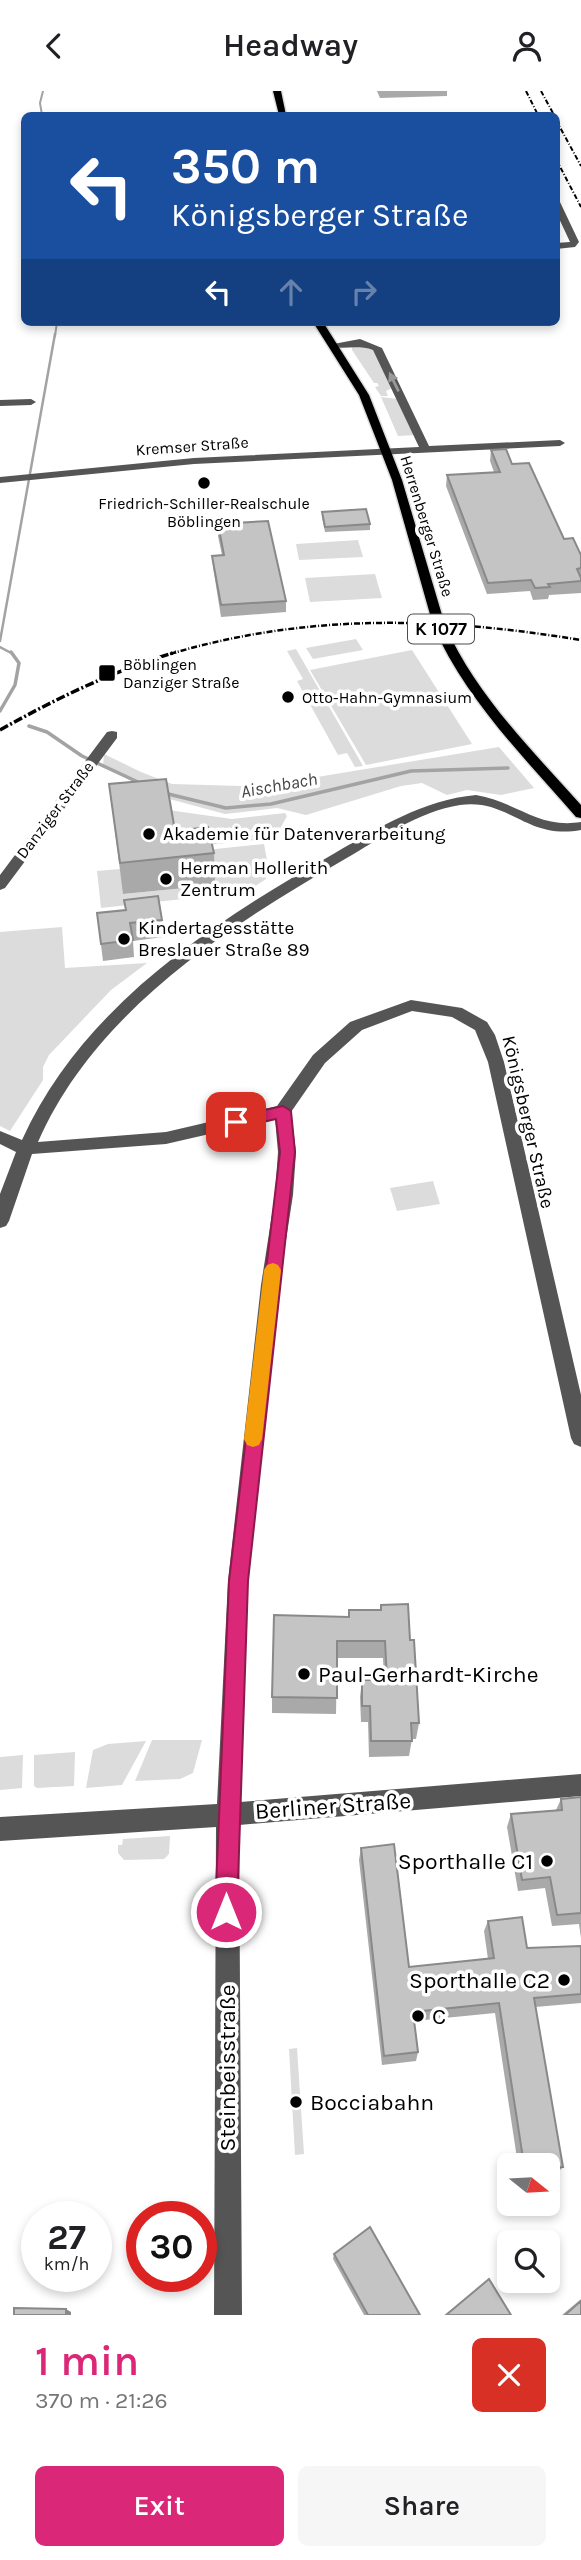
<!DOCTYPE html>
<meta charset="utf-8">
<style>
:root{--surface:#fff;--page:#f6f6f6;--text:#202124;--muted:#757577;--accent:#db2777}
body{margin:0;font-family:Karla,sans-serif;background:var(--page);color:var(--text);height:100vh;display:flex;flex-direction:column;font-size:26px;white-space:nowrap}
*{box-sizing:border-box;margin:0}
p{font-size:23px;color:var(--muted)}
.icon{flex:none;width:38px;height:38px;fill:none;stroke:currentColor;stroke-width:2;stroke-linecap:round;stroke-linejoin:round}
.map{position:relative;height:2224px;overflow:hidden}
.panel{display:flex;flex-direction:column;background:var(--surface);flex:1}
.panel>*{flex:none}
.guide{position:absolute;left:21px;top:21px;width:539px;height:214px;border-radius:10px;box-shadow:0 4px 10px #0003;background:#1a4fa0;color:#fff;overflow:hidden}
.needle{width:46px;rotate:108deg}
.controls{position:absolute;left:497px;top:2062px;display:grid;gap:14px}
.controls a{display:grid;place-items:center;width:63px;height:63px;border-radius:10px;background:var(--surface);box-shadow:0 4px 10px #0003;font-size:35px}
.speed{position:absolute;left:21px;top:2110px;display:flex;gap:14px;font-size:35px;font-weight:700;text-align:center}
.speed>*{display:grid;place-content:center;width:91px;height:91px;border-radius:50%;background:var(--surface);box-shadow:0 4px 10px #0003;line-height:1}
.speed small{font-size:18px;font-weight:400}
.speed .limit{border:10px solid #d22;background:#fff;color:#111}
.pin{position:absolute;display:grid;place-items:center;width:60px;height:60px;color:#fff;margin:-30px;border-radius:14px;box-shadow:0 4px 10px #0006}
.me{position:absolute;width:77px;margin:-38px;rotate:0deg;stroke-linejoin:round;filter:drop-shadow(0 0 5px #0008)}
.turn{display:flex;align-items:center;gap:24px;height:147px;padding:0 35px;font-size:32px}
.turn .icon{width:91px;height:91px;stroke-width:2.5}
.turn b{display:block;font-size:49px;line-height:60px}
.lanes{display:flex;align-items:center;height:66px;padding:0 35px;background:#0003;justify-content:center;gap:35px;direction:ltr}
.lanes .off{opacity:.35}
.round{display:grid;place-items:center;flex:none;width:74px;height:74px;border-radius:10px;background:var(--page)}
.headline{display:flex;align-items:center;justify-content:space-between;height:119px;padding:0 35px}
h1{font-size:42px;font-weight:600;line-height:52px;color:var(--accent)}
.cta{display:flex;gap:14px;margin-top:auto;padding:14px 35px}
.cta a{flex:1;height:80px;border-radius:10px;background:var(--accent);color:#fff;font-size:28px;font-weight:600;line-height:80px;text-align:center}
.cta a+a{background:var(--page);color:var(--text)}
header{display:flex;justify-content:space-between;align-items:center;height:91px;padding:0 35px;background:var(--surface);font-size:32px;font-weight:600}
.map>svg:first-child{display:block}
.green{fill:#dcdcdc}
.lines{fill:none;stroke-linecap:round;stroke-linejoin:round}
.stream-far2{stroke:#a3a3a3;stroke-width:2}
.stream-far1{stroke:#a3a3a3;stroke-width:2.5}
.stream{stroke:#a3a3a3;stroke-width:3.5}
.major-casing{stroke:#dbdbdb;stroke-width:3}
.minor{fill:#555;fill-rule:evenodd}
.major{fill:#000;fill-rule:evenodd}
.rail-far2{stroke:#000;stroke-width:2;stroke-dasharray:5 2 1 2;stroke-linecap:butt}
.rail-far1{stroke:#000;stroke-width:2.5;stroke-dasharray:6 2 1 2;stroke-linecap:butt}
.rail{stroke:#000;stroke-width:3.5;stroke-dasharray:9 2.5 2 2.5;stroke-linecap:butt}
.wall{fill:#a9a9a9}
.shaded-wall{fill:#898989}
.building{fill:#c4c4c4;stroke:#898989;stroke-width:2}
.oneway{fill:#999}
.route{fill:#db2777;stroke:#8e194d;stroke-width:2}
.slow{fill:#f59e0b}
.poi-dot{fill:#000;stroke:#fff;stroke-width:2.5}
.labels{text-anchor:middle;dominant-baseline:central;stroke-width:7;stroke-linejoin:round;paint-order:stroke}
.far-street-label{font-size:16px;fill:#000;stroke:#fff}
.far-poi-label{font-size:16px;fill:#000;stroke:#fff;text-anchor:start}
.shield{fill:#fff;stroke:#4c4c4c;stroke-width:2}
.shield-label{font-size:18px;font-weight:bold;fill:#000}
.far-water-label{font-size:18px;font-style:italic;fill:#444;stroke:#fff}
.poi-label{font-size:19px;fill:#000;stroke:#fff;text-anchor:start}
.street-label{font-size:19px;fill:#000;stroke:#fff}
.near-poi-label{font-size:23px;fill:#000;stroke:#fff;text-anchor:start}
.near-street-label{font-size:23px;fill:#000;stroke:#fff}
</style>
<header><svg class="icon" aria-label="back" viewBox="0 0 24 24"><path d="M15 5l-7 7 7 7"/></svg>Headway<svg class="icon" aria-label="person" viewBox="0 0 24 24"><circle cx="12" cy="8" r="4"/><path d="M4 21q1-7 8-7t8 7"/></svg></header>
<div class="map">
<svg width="581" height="2224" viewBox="0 0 581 2224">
<rect width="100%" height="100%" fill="#fff"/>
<path class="green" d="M356 255 373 258 392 297 386 300 388 305H381L375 296 379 295 377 292H374L352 259V256Z
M381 306 398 308 416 344 398 345Z
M358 449 363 466 299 469 296 453Z
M375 483 382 507 310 511 305 487Z
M356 548 363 559 313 568 306 557Z
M296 558 363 675 355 676 347 662 338 664 297 590 303 588 287 560Z
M412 559 472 653 366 674 310 579Z
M499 656 534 697 501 704 467 699 447 704 422 692 401 695 306 724 277 717 225 723 162 706 103 675 104 663 141 681 172 693 241 695 293 690Z
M168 719 232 728 285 722 287 725 275 747 188 756 184 738H172Z
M264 753 267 769 266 788 246 801 101 817 97 780 120 778 124 803 215 794 187 761Z
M62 836 65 877 147 872 111 899 49 964 43 976V989L10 1040 0 1035V841Z
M433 1090 440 1113 397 1120 390 1097Z
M152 1649H202L193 1682 180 1688 135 1690Z
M146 1650 122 1694 86 1697 93 1659 108 1653Z
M75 1661 74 1695 37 1697 34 1695V1664Z
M23 1664 22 1697 0 1699V1666Z
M170 1745 169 1763 164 1768 124 1769 118 1762V1754H122L123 1748Z
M297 1957 304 2063 295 2064 289 1958Z"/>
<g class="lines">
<path class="stream-far2" d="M42 24 40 12 43 0
M55 245 57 231"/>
<path class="stream-far1" d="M0 550 55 243
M0 556 13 563"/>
<path class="stream" d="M0 620 15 594 19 572 11 561
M29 635 47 641 82 665 140 692
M164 702 226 717 271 713 411 680 508 677"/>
<g class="major-casing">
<path id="major" d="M273 0H281L286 24H279Z
M313 231H323L369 304 402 389 445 534C476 604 531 658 581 714V727L576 726C524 666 465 608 433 534L392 389 359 304Z"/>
</g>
<path class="minor" d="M556 109 560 111 579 151 575 156 556 158V152L570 151 556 121Z
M360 248 382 257 429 355 560 349 565 352 560 355 194 373 0 392V386L194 367 419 356 373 259C357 253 339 260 328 254Z
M0 309 31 308 36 311 31 314 0 315Z
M112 640 117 641V647L5 797 0 799V784L107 641Z
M476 704C517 711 538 738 581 731V739C526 749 509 707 460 714 419 720 380 748 345 768 226 837 95 921 38 1051L166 1041 277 1015 313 964 350 931 411 909 462 917 487 931 495 944 504 971 581 1304V1356L574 1353 571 1347 488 971 475 939 452 926 412 920 362 939 325 972 291 1021 296 1061 293 1104 279 1194 248 1490 240 1711 581 1683V1705L239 1734 242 2224H214L216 1736 0 1750V1726L217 1713 228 1490 261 1194 275 1104 278 1061 275 1028 166 1053 32 1063 9 1130 6 1135 0 1137V1103L16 1061 0 1053V1040L22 1049C82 916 212 832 335 762 380 736 423 709 476 704Z"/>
<use href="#major" class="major"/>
<path class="rail-far2" d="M526 0 538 24
M541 0 554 24
M556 29 581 75
M556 68 581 116"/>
<path class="rail-far1" d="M170 563C308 522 440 526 581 549"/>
<path class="rail" d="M0 639C57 607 113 580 176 561"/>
</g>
<path class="wall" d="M377 0H447V5L380 7Z
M491 359 512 373 564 448 581 464V502L549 504 548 508 533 509 530 500 487 503 446 395 447 384 494 381 490 370Z
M322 421 370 433V439L325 441 322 426Z
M218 433 286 510V521L221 526 213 476 212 465 222 464 218 445Z
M109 693 175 740 214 762 215 794 123 803Z
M97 822 162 829 163 846 133 850 134 866 103 870Z
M381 1514 410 1549 419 1632 416 1648H412L409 1665 369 1666 368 1631H361L360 1606 362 1589H384L383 1567H337L336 1623 272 1622V1606L349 1526V1519H381Z
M581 1706V1847L579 1833 552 1835 545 1797 518 1800 507 1736 511 1723 556 1719 561 1708Z
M361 1757 409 1876 488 1868 484 1840 488 1830 527 1857 581 1855V1912L535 1916 563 2076 557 2082 548 2083V2074H518L495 1922 414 1930 418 1961 416 1970 382 1974 359 1769Z
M334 2163 420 2224H364L333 2168Z
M581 2208V2224H562Z"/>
<path class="shaded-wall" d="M66 2218 71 2221V2224H66Z"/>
<path class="building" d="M506 358 512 373 529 372 564 448 573 447 581 464V477L577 478 581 487V490L548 493 550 496 535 497 531 489 488 492 447 384 500 381 491 359Z
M366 418 370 433 325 436 322 421Z
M268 430 286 510 221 514 212 465 224 464 218 433Z
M166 688 175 740 208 736 214 762 120 772 109 693Z
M158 805 162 829 130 832 133 849 101 853 97 822 126 819 124 809Z
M408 1513 410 1549H414L419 1632H411L412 1650H371L370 1615H362V1589H387L385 1550H337V1607L272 1606 274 1524 349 1526V1519H381V1514Z
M581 1706V1822L557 1824 550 1786 522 1789 511 1723 562 1719 561 1708Z
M394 1753 409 1876 494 1867 488 1830 522 1826 527 1857 581 1855V1903L534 1907 563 2076 548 2077V2074H524L499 1912 413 1921 418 1961 384 1965 361 1757Z
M370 2136 420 2224H368L334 2163Z
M489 2188 511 2224H446Z
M581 2210V2224H565Z
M14 2217 66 2218V2224H14Z"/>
<defs><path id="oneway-solid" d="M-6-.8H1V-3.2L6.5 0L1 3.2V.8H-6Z" transform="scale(1.75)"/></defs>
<use class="oneway" href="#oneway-solid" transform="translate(394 291) rotate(-116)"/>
<path class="route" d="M283 1015 291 1020 295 1061 248 1490 237 1821 234 1829 226 1832 218 1829 215 1821 229 1490 280 1061 276 1028 236 1037 228 1031 236 1025Z"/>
<path class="slow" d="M273 1172 278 1174 281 1179 262 1348 259 1354 253 1356 247 1354 244 1348 264 1179 267 1174Z"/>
<g class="poi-dot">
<circle cx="204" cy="392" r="7"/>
<rect x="98" y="573" width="18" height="18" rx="3.5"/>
<circle cx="288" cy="606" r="7"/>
<circle cx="149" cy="743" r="7"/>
<circle cx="166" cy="788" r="7"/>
<circle cx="124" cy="848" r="7"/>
<circle cx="304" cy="1583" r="7"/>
<circle cx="547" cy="1770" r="7"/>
<circle cx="564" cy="1889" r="7"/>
<circle cx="418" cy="1925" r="7"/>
<circle cx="296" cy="2011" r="7"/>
</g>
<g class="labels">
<g class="far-street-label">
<text transform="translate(192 355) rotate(-4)">Kremser Straße</text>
<text transform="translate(427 435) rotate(73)">Herrenberger Straße</text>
<text transform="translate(55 719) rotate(-53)">Danziger Straße</text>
</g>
<g class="far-poi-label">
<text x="204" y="412" text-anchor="middle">Friedrich-Schiller-Realschule<tspan x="204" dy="18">Böblingen</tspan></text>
<text x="123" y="573">Böblingen<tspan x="123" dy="18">Danziger Straße</tspan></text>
<text x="302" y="606">Otto-Hahn-Gymnasium</text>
</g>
<rect class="shield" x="408" y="523.5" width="66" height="29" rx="5"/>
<g class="shield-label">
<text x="441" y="538">K 1077</text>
</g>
<g class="far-water-label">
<text transform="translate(279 694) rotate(-10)">Aischbach</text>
</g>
<g class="poi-label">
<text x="163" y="743">Akademie für Datenverarbeitung</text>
<text x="180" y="777">Herman Hollerith<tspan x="180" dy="22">Zentrum</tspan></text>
<text x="138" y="837">Kindertagesstätte<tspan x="138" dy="22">Breslauer Straße 89</tspan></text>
</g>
<g class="street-label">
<text transform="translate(528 1031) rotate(77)">Königsberger Straße</text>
</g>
<g class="near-poi-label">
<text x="318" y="1583">Paul-Gerhardt-Kirche</text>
<text x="533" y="1770" text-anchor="end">Sporthalle C1</text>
<text x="550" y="1889" text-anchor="end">Sporthalle C2</text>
<text x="432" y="1925">C</text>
<text x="310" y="2011">Bocciabahn</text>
</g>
<g class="near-street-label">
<text transform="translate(333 1715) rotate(-4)">Berliner Straße</text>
<text transform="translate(227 1977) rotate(-90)">Steinbeisstraße</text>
</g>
</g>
</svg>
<div class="controls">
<a><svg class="needle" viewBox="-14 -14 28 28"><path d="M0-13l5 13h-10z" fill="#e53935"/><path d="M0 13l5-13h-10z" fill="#757577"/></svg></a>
<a><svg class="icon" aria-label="search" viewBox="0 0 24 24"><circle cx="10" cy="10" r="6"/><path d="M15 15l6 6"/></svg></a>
</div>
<div class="speed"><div>27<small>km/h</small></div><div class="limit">30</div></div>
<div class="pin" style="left:236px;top:1031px;background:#d93025"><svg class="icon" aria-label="arrive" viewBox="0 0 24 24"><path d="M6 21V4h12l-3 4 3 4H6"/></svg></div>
<svg class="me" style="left:226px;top:1821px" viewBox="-20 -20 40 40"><circle r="17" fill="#db2777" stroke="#fff" stroke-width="3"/><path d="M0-11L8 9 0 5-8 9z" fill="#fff"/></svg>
<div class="guide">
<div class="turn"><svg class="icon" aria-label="left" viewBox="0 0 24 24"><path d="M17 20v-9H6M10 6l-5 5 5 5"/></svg><div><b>350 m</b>Königsberger Straße</div></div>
<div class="lanes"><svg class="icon" aria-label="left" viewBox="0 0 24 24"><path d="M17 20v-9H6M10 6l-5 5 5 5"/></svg><svg class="icon off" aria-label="ahead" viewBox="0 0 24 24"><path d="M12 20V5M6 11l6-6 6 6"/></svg><svg class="icon off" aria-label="right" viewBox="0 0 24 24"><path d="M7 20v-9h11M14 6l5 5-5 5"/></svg></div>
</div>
</div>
<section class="panel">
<div class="headline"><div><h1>1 min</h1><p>370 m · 21:26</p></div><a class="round" style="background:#d93025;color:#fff"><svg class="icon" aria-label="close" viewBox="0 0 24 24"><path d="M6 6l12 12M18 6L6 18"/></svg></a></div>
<div class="cta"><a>Exit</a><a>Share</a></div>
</section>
